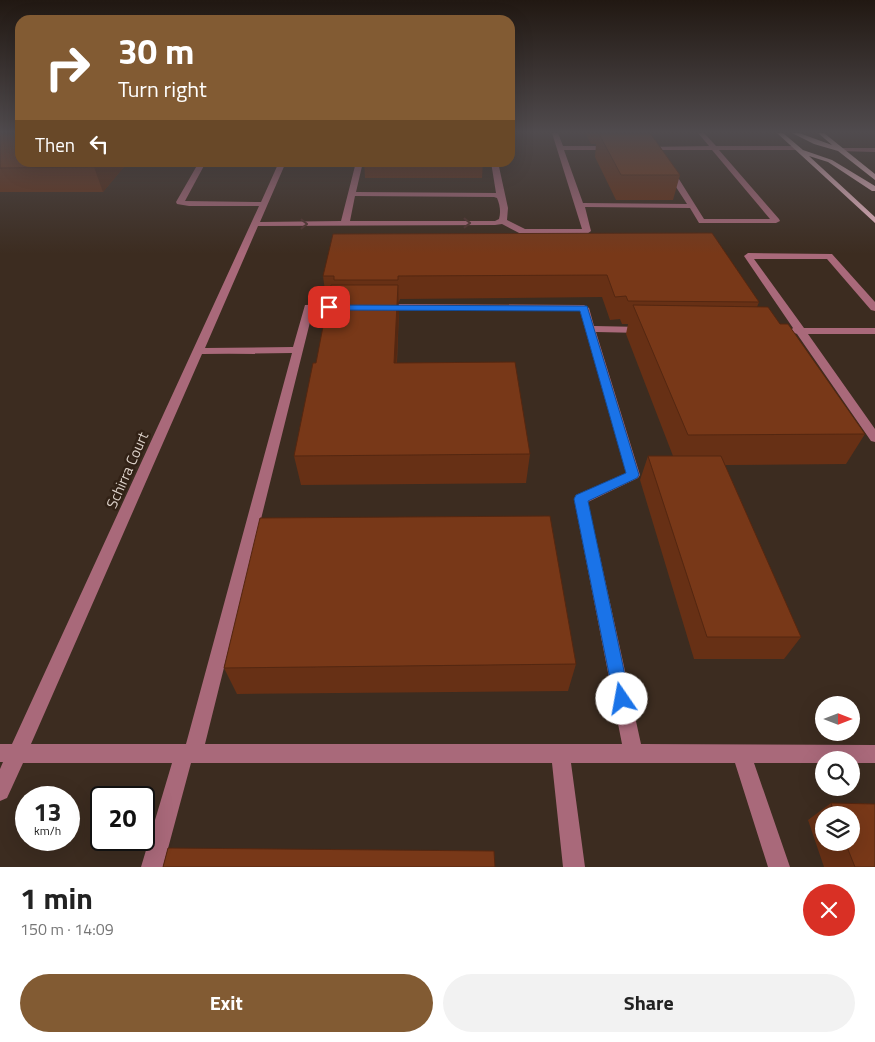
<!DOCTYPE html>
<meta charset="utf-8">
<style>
:root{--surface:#fff;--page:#f2f2f2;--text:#222;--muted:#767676;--accent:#825b33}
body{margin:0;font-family:"Titillium Web",sans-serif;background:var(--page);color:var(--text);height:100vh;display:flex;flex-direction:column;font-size:19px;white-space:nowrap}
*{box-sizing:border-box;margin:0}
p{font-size:16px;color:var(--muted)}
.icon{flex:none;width:28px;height:28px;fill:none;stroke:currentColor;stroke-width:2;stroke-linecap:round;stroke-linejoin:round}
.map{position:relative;height:867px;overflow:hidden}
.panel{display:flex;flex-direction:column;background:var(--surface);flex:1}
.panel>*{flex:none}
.guide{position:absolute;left:15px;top:15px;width:500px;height:152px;border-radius:15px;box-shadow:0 5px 20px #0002;background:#825b33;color:#fff;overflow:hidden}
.needle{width:32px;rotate:90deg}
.controls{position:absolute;left:815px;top:696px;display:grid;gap:10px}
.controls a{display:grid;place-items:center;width:45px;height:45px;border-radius:50%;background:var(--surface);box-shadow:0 5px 20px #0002;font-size:25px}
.speed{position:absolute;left:15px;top:786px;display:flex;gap:10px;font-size:25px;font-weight:700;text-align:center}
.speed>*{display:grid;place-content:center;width:65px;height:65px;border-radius:50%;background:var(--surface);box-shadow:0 5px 20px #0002;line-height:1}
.speed small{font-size:12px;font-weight:400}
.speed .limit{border:2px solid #111;border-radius:8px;background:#fff;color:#111}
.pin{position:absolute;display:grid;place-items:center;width:42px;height:42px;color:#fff;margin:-21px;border-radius:10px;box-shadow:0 2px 8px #0006}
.me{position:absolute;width:55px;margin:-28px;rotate:348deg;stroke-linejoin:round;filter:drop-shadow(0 0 4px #0008)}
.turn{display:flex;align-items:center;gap:18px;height:105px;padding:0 20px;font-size:22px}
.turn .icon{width:65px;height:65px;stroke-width:2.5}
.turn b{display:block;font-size:35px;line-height:42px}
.then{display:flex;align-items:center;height:48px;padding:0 20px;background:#0003;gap:10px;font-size:19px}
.round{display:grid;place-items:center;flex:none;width:52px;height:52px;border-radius:26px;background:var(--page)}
.summary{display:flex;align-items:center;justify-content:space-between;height:85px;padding:0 20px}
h1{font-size:30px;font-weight:700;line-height:38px}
.primary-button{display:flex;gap:10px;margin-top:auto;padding:10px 20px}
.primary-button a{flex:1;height:58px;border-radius:30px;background:var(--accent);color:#fff;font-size:20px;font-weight:700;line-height:58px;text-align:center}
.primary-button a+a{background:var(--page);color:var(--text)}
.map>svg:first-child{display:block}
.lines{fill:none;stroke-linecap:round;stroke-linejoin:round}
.minor{fill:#a9697a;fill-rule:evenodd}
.major{fill:#f2bdc9;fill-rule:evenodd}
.wall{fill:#673015;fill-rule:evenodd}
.shaded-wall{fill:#542711}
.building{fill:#783818;stroke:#542711}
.oneway{stroke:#50342f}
.route{fill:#1a73e8;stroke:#114b97}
.labels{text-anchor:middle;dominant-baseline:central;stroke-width:5;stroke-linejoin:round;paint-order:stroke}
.street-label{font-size:15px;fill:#dbd0c8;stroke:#322216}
</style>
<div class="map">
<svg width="875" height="867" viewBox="0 0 875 867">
<rect width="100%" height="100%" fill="#3c2c20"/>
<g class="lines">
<path class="minor" d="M552 133H558L563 146H612L615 148 612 150H564L583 203 687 204 665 170 669 168H672L704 219H770L712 150H645L643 149V147L709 146 698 133H704L716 146H797L800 148 797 150H719L779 219 780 221 776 223H699L690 208 585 207 591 231 587 234 523 235 502 224 495 225 258 226 205 348 293 347 305 305 344 304 349 307 344 310H313L205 744H622L574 499 576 495 626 473 580 311 384 310 379 307 384 304 584 305 589 308 594 326 642 327 647 330 642 333 596 332 640 475 638 478 588 502 641 744 875 745V763H851V760H824V763H754L790 867H768L735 763H571L585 867H563L552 763H191L163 867H141L172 763H23L7 798 0 801V769L3 762H0V744H12L259 206H189L177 204 176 202 199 162H206L185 201 261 202 279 162H286L260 222 341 221 356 162H363L356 192 496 193 491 162H498L508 208 507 220 525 229H582ZM355 196 494 197 497 198C500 205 501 212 499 219L495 221H350ZM292 353 186 744H31L202 354Z
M841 148H875V152L839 151V149Z
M748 253 832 254 875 302V311L871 310 827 259H754L804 328H875V334H808L875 429V442L871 441 797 334 790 331 793 328 744 256Z"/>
<path class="major" d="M777 133H783L803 150 832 160 875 186V191H872L828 162 809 156 875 217V223Z
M792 133H799L832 145 818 133H824L875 174V180L838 151 814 144Z"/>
</g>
<path class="wall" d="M0 133 20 162H128L103 192H0Z
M585 133H650L680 175 673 200H616L595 157 596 144H591Z
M364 162H483L482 178H365Z
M712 233 759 302 757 307 780 324 865 434 846 464 725 465 801 637 784 659H694L640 480 648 456H673L626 334 628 324H622L620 319 610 320 602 297 400 299 399 302H398L399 312 397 363 530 454 526 483 301 485 294 456 316 363 329 299H326L323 276Z
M576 664 568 691 237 694 224 668Z
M831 803 875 804V867H824L808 820ZM824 815H851V842H824Z"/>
<path class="shaded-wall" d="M98 162H128L103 192 94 167Z
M398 285 399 312 395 391 394 363Z"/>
<path class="building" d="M0 133H20V162H98L94 167 0 168Z
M601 133H650L680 175H621L599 134H601Z
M712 233 759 302 628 301 626 296 615 297 607 275 398 276V280H334V276H323L333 234Z
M331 285H398L394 363 515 362 530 454 294 456 313 363H316Z
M633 305 768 307 780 324H788L865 434 688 435Z
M648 456H721L801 637H707Z
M550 516 576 664 224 668 260 518Z
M831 803 875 804V867H855L845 842H851V815H835Z
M168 848 494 851 495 867H163Z"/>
<defs><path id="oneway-chevron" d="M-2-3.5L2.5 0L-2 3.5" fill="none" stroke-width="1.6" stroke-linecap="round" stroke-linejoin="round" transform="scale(1.25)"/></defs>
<g class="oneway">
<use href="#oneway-chevron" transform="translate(467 223)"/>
<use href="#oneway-chevron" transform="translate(304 224)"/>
</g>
<linearGradient id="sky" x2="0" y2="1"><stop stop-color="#211812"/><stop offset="0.52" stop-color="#504b4e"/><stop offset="1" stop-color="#504b4e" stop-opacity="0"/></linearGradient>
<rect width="875" height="254" fill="url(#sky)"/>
<path class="route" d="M325 305 587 306 639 475 637 478 588 501 630 699 628 704 622 707 616 704 614 699 574 499 576 495 626 473 580 311 329 310 324 307Z"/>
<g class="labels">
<g class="street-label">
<text transform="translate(127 470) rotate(-66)">Schirra Court</text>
</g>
</g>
</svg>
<div class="controls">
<a><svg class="needle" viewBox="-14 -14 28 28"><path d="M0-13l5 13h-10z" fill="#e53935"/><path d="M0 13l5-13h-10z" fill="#767676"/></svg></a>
<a><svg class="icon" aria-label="search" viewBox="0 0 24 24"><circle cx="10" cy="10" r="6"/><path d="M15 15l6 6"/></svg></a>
<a><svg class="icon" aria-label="layers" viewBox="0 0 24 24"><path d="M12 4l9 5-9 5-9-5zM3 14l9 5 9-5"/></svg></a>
</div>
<div class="speed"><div>13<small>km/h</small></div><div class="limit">20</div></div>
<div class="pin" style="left:329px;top:307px;background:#d93025"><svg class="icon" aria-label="arrive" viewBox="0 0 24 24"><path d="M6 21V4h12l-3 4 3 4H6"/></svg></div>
<svg class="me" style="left:622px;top:699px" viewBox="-20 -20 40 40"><circle r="19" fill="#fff"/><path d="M0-13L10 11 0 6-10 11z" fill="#1a73e8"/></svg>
<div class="guide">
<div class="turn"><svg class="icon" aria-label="right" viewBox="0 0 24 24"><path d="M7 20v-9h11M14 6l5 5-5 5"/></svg><div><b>30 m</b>Turn right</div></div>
<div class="then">Then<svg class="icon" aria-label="left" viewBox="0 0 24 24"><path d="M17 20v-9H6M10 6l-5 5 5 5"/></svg></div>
</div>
</div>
<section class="panel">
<div class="summary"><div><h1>1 min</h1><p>150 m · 14:09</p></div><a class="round" style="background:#d93025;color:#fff"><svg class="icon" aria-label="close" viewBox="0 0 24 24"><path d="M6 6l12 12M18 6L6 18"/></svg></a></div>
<div class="primary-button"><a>Exit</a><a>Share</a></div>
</section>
